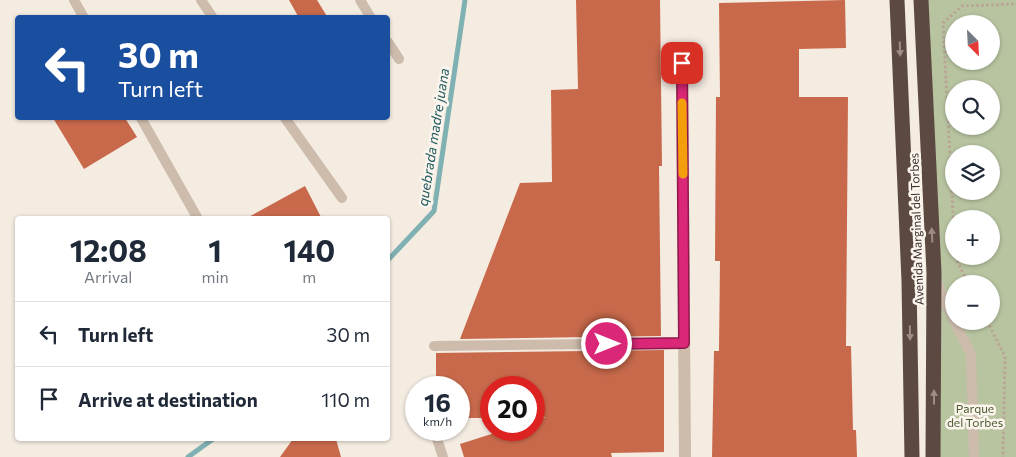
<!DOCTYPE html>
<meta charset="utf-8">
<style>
:root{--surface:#fff;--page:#f2f2f3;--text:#1f2937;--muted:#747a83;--line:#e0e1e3}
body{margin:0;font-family:Commissioner,sans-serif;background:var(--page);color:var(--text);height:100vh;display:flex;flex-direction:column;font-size:19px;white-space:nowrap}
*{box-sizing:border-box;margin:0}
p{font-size:16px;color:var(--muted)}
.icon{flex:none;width:28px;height:28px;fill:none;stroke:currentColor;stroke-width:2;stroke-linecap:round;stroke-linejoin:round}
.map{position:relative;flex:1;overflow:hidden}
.details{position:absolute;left:15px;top:216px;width:375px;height:225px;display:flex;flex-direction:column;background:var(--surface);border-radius:5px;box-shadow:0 1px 4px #0004}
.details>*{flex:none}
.guide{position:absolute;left:15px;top:15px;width:375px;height:105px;border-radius:5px;box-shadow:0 1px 4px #0004;background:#1a4fa0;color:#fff;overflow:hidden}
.needle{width:32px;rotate:156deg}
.tools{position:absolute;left:945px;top:15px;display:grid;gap:10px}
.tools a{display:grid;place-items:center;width:55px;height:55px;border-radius:50%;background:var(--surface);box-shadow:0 1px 4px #0004;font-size:25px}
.speed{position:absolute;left:405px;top:376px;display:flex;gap:10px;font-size:25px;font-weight:700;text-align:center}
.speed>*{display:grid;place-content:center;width:65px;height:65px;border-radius:50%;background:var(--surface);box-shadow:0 1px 4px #0004;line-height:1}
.speed small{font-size:12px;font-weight:400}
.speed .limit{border:8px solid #d22;background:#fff;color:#111}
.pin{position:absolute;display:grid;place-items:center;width:42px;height:42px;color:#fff;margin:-21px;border-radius:10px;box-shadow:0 2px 8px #0006}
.me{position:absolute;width:55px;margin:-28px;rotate:90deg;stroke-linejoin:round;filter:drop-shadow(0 0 4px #0008)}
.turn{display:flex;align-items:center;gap:18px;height:105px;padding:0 20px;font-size:22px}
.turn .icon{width:65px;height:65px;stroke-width:2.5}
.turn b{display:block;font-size:35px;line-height:42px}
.eta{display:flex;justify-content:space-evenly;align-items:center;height:85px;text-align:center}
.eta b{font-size:30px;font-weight:700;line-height:35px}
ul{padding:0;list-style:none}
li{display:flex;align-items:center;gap:15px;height:65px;padding:0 20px;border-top:1px solid var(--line)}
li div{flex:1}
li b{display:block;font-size:19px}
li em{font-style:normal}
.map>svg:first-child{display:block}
.green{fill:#b8c4a0;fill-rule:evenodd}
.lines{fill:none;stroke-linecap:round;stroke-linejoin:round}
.stream{stroke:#7fb0b2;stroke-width:5}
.building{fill:#c8694b}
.path{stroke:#b9a596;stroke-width:3;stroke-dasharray:2.5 2.5;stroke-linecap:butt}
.lane{stroke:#cdbbac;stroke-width:10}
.street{stroke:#cdbbac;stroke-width:12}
.highway{stroke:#5c4a42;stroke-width:15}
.oneway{fill:#9c8e87}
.route-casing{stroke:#8e194d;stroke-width:12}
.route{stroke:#db2777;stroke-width:9}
.slow{stroke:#f59e0b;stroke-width:9}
.labels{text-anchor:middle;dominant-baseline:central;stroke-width:5;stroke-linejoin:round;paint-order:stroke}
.street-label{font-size:12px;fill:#3b302b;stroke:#fbf5ee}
.park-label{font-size:12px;fill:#4a5a2e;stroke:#fbf5ee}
.water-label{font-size:14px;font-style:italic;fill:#1f5a5e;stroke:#fbf5ee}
</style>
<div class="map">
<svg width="1016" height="457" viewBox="0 0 1016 457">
<rect width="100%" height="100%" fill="#f4ebe1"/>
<path class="green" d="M921 0H1016V457H933ZM954 24H991V61H954ZM954 89H991V126H954ZM954 154H991V191H954ZM954 219H991V256H954ZM954 284H991V321H954Z"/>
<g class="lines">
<path class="stream" d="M388 260 434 211 465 0
M188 457 213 439"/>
</g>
<path class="building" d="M289 0H317L328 18H299Z
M576 0H660L662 166H659L661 336 460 339 520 183 552 182 551 90 578 89Z
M845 0 846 48 799 49V97H848L846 346H851L853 430H856L857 457H712L714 351H719L720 261H715L716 97H720L719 3Z
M53 118H125L137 137 84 169Z
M305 186 322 219H245Z
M664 350V452L611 453 612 457H464L460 444 504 430H534V421L546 417H534V388H491V418H459V388H436V353Z
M293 439H336L341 457H280Z"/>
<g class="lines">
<path class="path" d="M954 233 943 23 962 6 1016 4
M955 256 968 284
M987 321 1005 356 1003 457"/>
<path class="lane" d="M74 0 84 18
M201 0 213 18
M360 0 371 18
M388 42 399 59
M141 118 198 219
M285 118 342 198
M937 282 945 303 954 320
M954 321 971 354 974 457
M434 346 684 343
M434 430 443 457"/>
<path class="street" d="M682 63 685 457"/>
<path class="highway" d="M897 0 909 281 912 457
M921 0 934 273 933 457"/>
</g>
<defs><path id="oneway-solid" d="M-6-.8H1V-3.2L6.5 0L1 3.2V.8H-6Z" transform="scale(1.25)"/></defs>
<g class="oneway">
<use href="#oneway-solid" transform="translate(900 49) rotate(88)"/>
<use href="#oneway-solid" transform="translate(932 235) rotate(-93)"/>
<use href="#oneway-solid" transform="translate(910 333) rotate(89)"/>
<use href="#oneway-solid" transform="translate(934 397) rotate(-90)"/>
</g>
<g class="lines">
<g class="route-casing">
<path id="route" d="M607 344 684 343 682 63"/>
</g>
<use href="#route" class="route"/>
<path class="slow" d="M682 103 683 174"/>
</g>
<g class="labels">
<g class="street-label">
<text transform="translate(916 229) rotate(-92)">Avenida Marginal del Torbes</text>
</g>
<g class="park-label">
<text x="975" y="408">Parque<tspan x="975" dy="14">del Torbes</tspan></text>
</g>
<g class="water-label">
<text transform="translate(433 137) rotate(-81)">quebrada madre juana</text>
</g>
</g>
</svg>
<div class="tools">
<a><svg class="needle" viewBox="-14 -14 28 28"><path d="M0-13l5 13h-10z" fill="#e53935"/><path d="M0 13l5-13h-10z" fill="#747a83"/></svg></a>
<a><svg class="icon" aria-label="search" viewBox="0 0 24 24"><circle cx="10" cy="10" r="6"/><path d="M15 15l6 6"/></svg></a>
<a><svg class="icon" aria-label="layers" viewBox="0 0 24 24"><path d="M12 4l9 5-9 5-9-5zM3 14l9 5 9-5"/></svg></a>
<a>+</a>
<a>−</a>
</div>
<div class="speed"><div>16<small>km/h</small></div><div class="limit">20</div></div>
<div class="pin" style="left:682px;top:63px;background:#d93025"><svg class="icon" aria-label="arrive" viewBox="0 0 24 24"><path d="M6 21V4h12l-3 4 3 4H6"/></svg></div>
<svg class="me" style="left:607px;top:344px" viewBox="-20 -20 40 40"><circle r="17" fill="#db2777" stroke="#fff" stroke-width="3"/><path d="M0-11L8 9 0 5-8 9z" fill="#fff"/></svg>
<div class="guide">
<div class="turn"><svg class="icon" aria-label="left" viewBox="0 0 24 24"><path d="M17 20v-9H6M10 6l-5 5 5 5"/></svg><div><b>30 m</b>Turn left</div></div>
</div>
<section class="details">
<div class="eta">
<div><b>12:08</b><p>Arrival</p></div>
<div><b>1</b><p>min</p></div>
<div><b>140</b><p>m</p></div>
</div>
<ul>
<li><svg class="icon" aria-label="left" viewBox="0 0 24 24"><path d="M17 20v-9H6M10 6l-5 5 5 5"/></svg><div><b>Turn left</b></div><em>30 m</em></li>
<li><svg class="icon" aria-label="arrive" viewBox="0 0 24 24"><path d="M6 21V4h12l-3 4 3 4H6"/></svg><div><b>Arrive at destination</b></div><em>110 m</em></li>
</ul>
</section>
</div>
